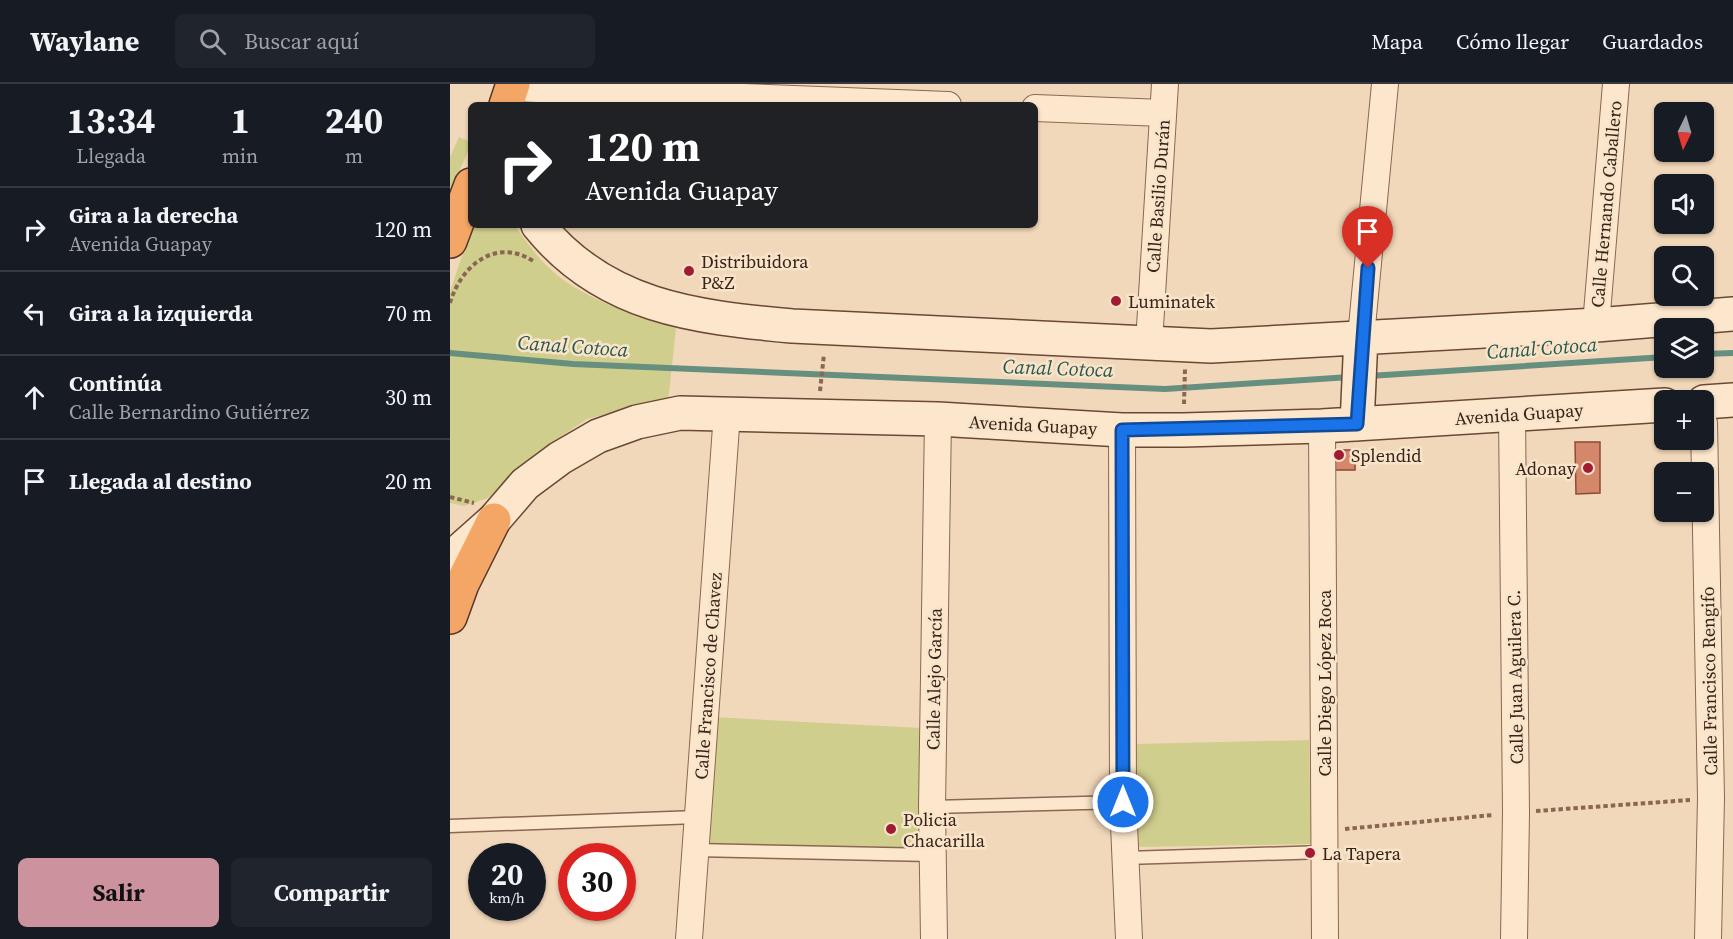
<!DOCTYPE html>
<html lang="es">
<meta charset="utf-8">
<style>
:root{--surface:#171b24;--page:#20242c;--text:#f1f3f6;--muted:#9ea1a6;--line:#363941;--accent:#cc939e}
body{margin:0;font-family:"Source Serif 4",serif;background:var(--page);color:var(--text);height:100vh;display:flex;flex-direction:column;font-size:22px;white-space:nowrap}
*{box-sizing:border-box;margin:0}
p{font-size:20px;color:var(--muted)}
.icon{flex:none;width:33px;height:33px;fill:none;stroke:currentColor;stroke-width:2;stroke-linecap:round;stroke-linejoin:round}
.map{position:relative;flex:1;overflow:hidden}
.drawer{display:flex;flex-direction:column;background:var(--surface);width:450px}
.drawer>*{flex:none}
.top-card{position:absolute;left:18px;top:18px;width:570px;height:126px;border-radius:9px;box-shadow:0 2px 4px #0004;background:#202124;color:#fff;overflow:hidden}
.needle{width:39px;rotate:185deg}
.controls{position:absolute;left:1204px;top:18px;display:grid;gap:12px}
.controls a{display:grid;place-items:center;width:60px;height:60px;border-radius:9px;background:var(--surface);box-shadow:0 2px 4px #0004;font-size:30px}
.speed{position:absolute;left:18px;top:759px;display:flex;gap:12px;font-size:30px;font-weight:700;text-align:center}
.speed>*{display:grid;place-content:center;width:78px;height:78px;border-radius:50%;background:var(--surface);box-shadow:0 2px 4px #0004;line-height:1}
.speed small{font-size:15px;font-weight:400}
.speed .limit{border:9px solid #d22;background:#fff;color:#111}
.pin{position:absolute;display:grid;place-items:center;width:51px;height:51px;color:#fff;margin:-62px -26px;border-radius:50% 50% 50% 0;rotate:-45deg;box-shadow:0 0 6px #0007}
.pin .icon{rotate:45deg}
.me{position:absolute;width:66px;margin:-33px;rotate:0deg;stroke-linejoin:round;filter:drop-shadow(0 0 4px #0008)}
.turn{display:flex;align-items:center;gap:21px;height:126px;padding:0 18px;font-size:27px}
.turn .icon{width:78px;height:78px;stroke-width:2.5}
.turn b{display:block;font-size:42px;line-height:51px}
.eta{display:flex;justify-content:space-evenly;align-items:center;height:102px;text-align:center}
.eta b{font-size:36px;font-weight:700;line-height:42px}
.button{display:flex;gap:12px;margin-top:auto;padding:12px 18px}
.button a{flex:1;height:69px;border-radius:9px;background:var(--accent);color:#111;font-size:24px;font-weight:700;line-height:69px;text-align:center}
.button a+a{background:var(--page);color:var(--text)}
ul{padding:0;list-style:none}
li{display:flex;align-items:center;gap:18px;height:84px;padding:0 18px;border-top:2px solid var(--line)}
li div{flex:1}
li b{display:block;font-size:22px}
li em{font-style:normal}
header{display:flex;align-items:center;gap:36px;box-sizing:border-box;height:84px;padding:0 30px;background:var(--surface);border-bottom:2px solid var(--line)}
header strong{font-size:28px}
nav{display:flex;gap:33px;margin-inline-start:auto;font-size:21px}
.search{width:420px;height:54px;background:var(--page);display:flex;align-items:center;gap:15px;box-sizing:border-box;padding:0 21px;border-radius:9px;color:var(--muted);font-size:22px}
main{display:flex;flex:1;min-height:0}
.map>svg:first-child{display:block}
.green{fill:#d0ce8d}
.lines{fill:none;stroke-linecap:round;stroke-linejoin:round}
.stream{stroke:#668f7f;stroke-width:6}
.building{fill:#d4876b;stroke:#8b4b36;stroke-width:1.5}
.service-casing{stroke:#8a6753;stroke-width:15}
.minor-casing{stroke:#8a6753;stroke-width:28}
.secondary-casing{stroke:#6b4836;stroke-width:36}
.trunk-casing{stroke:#563628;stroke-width:36}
.path{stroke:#8a6753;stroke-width:4;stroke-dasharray:4.5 3;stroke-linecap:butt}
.service{stroke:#fce7cd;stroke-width:12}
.minor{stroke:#fce7cd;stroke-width:26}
.secondary{stroke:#fce7cd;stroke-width:33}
.trunk{stroke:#f3a666;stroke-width:33}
.route-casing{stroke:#114b97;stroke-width:15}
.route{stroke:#1a73e8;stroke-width:10}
.poi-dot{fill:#9e1d32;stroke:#f9e4ca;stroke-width:2}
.labels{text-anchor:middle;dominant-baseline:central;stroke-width:5;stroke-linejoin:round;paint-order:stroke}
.street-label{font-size:18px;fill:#372319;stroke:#f9e4ca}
.poi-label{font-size:18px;fill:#372319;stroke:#f9e4ca;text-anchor:start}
.water-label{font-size:20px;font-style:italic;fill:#27584e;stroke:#f9e4ca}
</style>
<header>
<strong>Waylane</strong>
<div class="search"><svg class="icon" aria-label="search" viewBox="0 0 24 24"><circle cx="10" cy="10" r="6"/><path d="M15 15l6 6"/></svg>Buscar aquí</div>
<nav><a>Mapa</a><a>Cómo llegar</a><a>Guardados</a></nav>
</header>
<main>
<section class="drawer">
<div class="eta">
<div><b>13:34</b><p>Llegada</p></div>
<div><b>1</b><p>min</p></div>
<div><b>240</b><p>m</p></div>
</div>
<ul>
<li><svg class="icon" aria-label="right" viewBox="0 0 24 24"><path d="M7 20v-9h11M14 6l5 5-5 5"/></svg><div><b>Gira a la derecha</b><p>Avenida Guapay</p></div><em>120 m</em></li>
<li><svg class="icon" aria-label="left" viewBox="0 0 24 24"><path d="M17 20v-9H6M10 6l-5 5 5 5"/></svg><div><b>Gira a la izquierda</b></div><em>70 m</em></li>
<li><svg class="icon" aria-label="ahead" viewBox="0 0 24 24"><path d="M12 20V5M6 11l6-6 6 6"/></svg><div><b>Continúa</b><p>Calle Bernardino Gutiérrez</p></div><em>30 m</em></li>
<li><svg class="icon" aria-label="arrive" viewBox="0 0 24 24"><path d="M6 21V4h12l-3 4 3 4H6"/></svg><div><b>Llegada al destino</b></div><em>20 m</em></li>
</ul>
<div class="button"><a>Salir</a><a>Compartir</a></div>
</section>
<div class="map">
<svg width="1283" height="855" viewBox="0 0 1283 855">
<rect width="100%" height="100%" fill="#f2d8ba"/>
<path class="green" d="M9 53 21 58V61L0 108V73Z
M22 141H64C74 154 84 169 96 181 127 213 185 232 226 244L218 318 180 324 137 335 86 369 38 414 14 422 0 419V208Z
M262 633 471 644 473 765 255 759Z
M859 656 861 760 688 763 686 660Z"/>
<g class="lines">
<path class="stream" d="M0 269 123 280 715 305 900 293
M1254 270 1283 269
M919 292 1215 273"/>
</g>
<path class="building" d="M1125 358H1150V409L1126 410Z
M889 366H905V386H884V374Z"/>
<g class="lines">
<g class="service-casing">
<path id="service" d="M482 723 673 718
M0 742 247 733
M245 766 482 771
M675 774 875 768"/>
</g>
<g class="minor-casing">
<path id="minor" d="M62 4 498 21
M585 24 713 29
M1146 241 1166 0
M911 253 935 0
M699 259 715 0
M1062 331 1066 729 1064 855
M1254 339 1261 714 1258 855
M872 342 875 855
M672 346 673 718 679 855
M239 855 277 329
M484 855 482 723 488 335"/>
</g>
<g class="secondary-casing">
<path id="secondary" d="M88 141C154 223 244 233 342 242L761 262 1146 241 1283 230
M1254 318 1283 316
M907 340 911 253
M0 475 44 436 75 400 110 374 148 352 187 338 230 329 488 335 672 346H733L872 342 1215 321"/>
</g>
<g class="trunk-casing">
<path id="trunk" d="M56 21 63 0
M0 157 21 101
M0 533 12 500 44 436"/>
</g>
<path class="path" d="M0 219C11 182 45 153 83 177
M370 307 374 270
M734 320 735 285
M0 413 24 419
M1086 727 1240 716
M895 745 1043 731"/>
<use href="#service" class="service"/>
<use href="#minor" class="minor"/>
<use href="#secondary" class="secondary"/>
<use href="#trunk" class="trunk"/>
</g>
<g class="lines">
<g class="route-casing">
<path id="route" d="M673 718 672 346 907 340 918 184"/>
</g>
<use href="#route" class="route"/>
</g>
<g class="poi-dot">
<circle cx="239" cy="187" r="6"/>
<circle cx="666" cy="217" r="6"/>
<circle cx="889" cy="371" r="6"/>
<circle cx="1138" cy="384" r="6"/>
<circle cx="441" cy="745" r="6"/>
<circle cx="860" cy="769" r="6"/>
</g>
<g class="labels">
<g class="street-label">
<text transform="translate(708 112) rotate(-86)">Calle Basilio Durán</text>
<text transform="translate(1156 120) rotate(-85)">Calle Hernando Caballero</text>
<text transform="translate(1069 330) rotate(-4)">Avenida Guapay</text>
<text transform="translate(583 341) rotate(3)">Avenida Guapay</text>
<text transform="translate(258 592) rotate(-86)">Calle Francisco de Chavez</text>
<text transform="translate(1065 593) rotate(-91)">Calle Juan Aguilera C.</text>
<text transform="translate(484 595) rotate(-89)">Calle Alejo García</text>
<text transform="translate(1259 597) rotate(-91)">Calle Francisco Rengifo</text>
<text transform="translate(874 599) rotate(-90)">Calle Diego López Roca</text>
</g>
<g class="poi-label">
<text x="251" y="177">Distribuidora<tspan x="251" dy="21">P&amp;Z</tspan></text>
<text x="678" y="217">Luminatek</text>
<text x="901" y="371">Splendid</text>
<text x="1126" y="384" text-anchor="end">Adonay</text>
<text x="453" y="735">Policia<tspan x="453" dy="21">Chacarilla</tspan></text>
<text x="872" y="769">La Tapera</text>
</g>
<g class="water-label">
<text transform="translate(123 262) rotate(4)">Canal Cotoca</text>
<text transform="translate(1092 264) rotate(-4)">Canal Cotoca</text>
<text transform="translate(608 284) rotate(2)">Canal Cotoca</text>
</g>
</g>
</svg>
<div class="controls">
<a><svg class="needle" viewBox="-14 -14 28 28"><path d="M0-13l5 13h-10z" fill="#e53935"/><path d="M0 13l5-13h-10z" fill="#9ea1a6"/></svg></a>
<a><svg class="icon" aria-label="sound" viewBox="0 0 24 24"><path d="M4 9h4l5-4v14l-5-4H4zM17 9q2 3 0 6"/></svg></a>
<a><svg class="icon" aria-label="search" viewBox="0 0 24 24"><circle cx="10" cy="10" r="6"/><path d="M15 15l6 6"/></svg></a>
<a><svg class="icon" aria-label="layers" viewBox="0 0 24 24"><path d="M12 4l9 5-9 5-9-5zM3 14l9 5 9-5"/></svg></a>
<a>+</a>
<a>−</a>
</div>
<div class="speed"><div>20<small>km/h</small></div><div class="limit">30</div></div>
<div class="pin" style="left:918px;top:184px;background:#d93025"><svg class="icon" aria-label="arrive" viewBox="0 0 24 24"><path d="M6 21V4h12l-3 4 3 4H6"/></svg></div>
<svg class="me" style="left:673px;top:718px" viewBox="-20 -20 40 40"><circle r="17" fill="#1a73e8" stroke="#fff" stroke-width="3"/><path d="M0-11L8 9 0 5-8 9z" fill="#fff"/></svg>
<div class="top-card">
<div class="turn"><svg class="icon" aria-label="right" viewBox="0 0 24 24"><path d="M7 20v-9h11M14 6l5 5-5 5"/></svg><div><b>120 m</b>Avenida Guapay</div></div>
</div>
</div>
</main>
